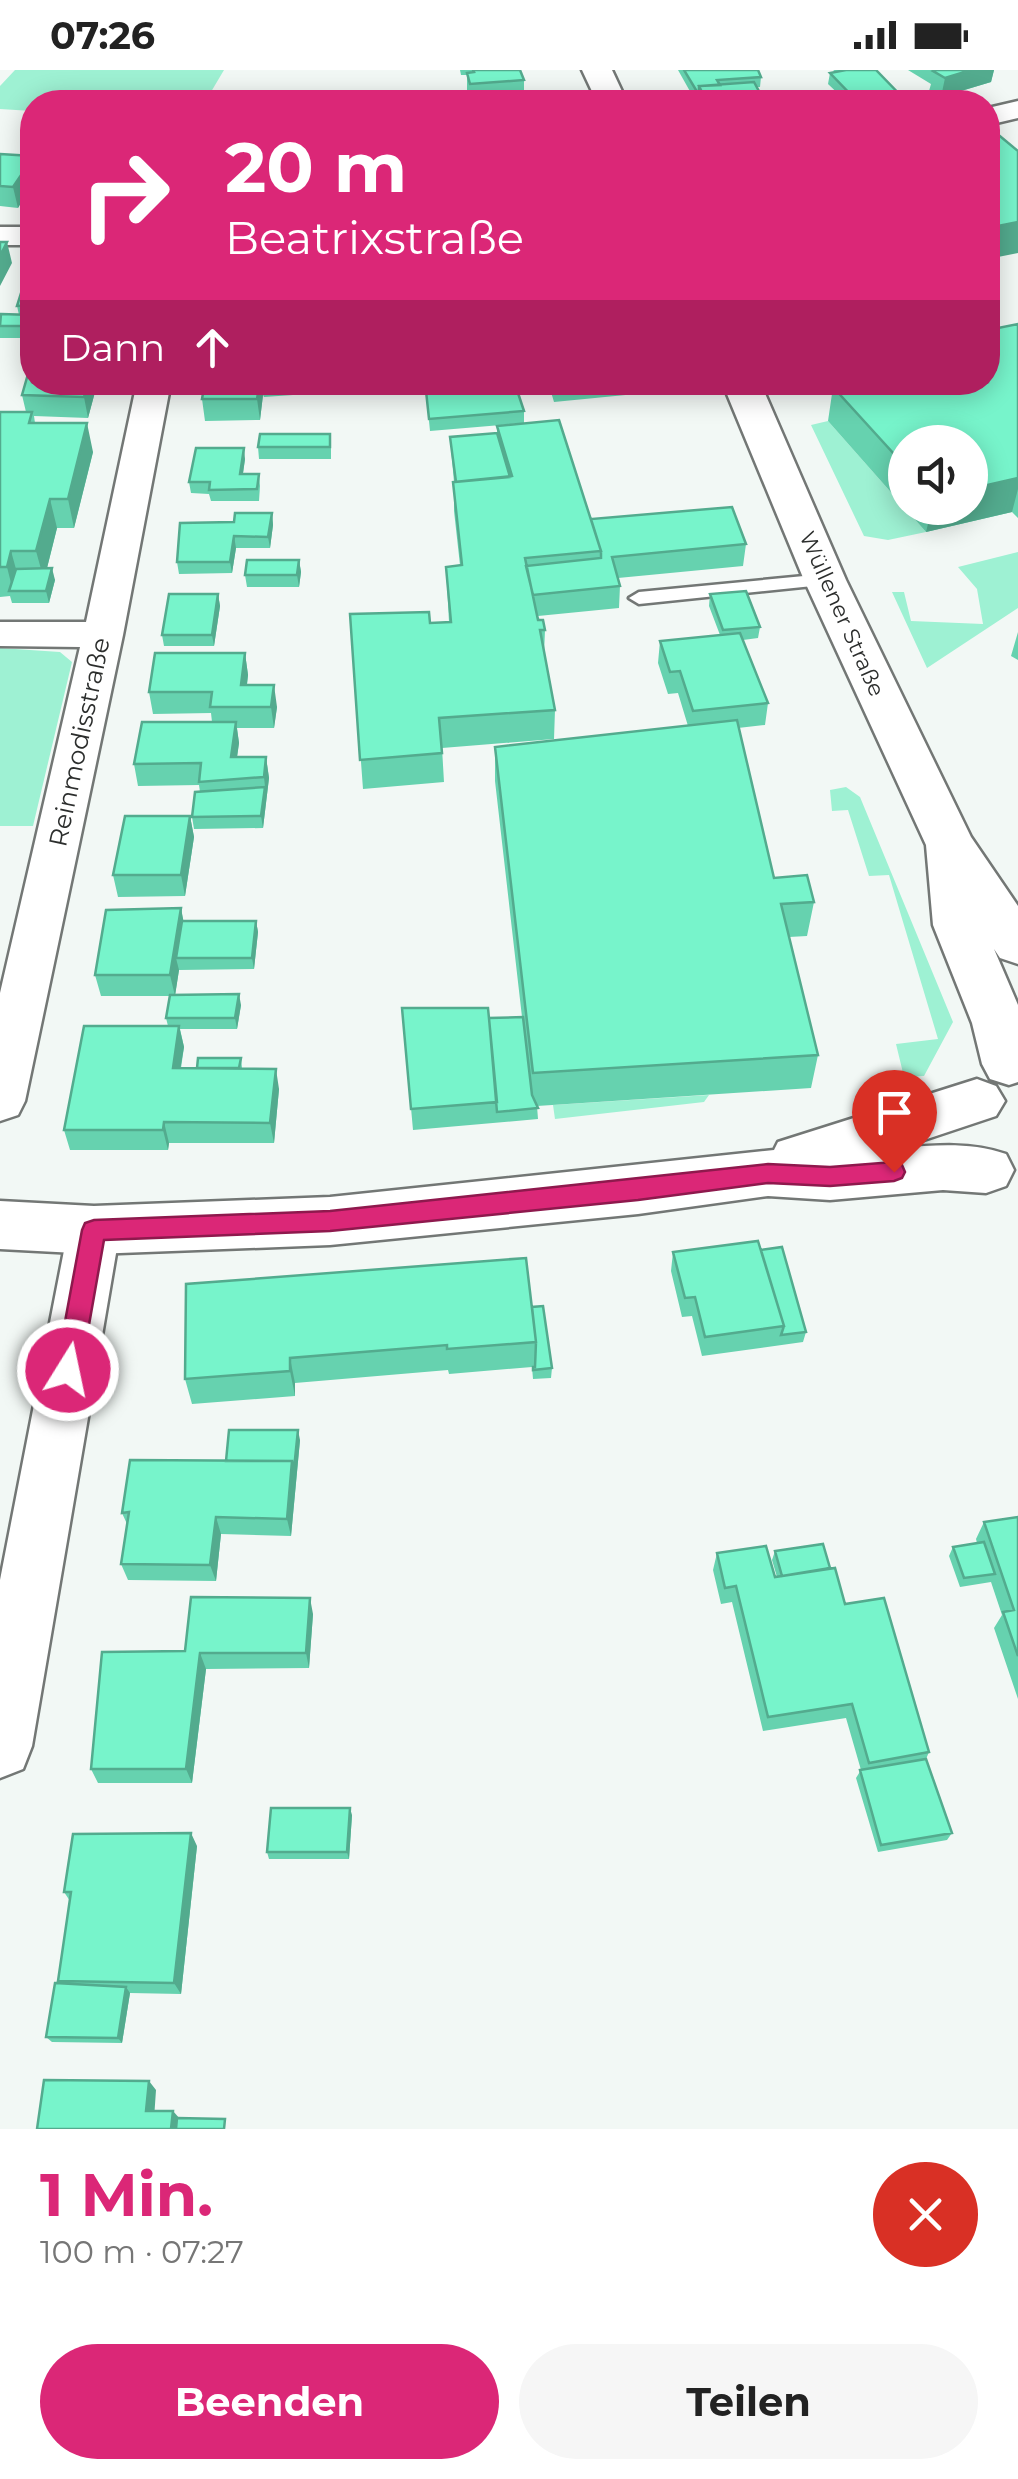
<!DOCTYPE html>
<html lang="de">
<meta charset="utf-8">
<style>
:root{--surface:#fff;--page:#f6f6f6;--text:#222;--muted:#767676;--accent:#db2777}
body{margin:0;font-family:Montserrat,sans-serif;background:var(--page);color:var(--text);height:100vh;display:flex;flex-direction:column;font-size:38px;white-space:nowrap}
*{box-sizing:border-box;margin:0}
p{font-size:32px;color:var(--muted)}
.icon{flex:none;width:55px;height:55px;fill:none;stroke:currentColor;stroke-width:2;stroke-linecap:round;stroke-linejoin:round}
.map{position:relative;height:2059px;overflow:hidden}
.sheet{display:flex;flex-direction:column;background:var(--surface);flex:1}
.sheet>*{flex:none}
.hud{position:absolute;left:20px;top:20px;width:980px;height:305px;border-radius:40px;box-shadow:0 5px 25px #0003;background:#db2777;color:#fff;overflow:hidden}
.controls{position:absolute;left:888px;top:355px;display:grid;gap:20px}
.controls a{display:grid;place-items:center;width:100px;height:100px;border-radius:50%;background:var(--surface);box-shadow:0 5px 25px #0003;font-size:50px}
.pin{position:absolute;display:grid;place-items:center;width:85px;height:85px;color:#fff;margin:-102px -42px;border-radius:50% 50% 50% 0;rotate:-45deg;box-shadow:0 0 10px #0007}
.pin .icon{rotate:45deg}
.me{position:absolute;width:110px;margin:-55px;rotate:10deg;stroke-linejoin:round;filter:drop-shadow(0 0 8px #0008)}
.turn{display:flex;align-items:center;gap:35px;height:210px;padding:0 40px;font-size:45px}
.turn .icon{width:130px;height:130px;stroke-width:2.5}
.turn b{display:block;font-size:70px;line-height:85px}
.then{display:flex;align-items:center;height:95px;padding:0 40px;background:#0003;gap:20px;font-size:38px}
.round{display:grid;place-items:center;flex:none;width:105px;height:105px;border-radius:52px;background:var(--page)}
.summary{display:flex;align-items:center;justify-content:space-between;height:170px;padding:0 40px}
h1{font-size:60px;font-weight:700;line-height:75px;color:var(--accent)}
.cta{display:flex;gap:20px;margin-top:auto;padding:20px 40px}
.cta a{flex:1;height:115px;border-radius:60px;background:var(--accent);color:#fff;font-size:40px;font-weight:700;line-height:115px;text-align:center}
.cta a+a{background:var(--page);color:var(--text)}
.status{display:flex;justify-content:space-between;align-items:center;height:70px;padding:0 50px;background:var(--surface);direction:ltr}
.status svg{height:28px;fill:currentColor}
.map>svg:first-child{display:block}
.green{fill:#9ef1d3}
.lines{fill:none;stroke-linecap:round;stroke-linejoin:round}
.lane-casing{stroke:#737775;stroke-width:5}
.street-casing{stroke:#737775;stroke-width:5}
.secondary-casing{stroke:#737775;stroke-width:5}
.lane{fill:#fff;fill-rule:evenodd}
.street{fill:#fff;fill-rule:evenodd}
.secondary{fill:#fff;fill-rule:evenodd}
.wall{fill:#66d2af;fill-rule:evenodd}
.shaded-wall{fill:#53ab8e}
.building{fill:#77f4cb;stroke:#53ab8e;stroke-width:2.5}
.route{fill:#db2777;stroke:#8e194d;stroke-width:2.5}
.labels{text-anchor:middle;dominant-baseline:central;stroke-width:8;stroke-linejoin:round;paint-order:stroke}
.far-street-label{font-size:22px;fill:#2c2e2d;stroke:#fff}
.street-label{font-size:25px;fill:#2c2e2d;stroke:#fff}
</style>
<div class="status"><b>07:26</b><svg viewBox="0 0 49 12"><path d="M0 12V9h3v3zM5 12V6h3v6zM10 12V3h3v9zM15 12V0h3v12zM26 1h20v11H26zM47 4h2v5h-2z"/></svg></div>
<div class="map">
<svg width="1018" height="2059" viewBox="0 0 1018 2059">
<rect width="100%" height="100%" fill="#f2f8f5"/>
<path class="green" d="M15 0H224L205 32H32V41L0 39V16Z
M828 351 926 462 888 470 864 466 811 355Z
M1018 482V538L927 598 892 522H904L911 551 983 554 977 519 958 497Z
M0 578 60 582 72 592 33 756H0Z
M846 717 860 727 953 952 924 1006 904 1007 896 974 938 969 889 805 869 806 848 740 832 741 830 720Z
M709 1025 704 1032 555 1049 553 1035Z"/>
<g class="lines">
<g class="lane-casing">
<path id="lane" d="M825 504 835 510 832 514 639 534 629 528 639 522Z"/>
</g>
<g class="street-casing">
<path id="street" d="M1018 31V48L988 55V38Z
M0 157H32V175H0Z
M137 312H171L123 565 25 1031 18 1045 0 1051V923L80 577 0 576V552H86Z
M94 1138 113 1144 120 1160 32 1676 23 1699 0 1708V1510L68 1160 75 1144Z"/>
</g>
<g class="secondary-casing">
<path id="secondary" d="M582 0H612L627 32H597Z
M722 312H760L846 510 971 767 1018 836V894L1000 888 994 879 1018 935V1012L1009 1015 990 1009 982 994 972 953 933 855 926 775 804 510Z
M977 1009 996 1016 1005 1031 996 1046 900 1078C936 1075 971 1072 1006 1084L1014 1100 1006 1116 986 1123 943 1120 830 1130 768 1126 638 1144 330 1175 94 1184 0 1179V1131L94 1136 330 1127 774 1080 778 1072Z"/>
</g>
<use href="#lane" class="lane"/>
<use href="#street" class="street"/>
<use href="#secondary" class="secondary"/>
</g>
<path class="wall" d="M460 0H520L524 10V30L470 32 467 23V5H461Z
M678 0H758L761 7 760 17H756L761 25 760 32H696Z
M833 0H876L907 32H847L828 14 830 3 836 2Z
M908 0H994L991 12 941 27 929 21 931 14Z
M462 23 464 32H425V25Z
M0 84 32 86 18 138 0 136Z
M32 220V268H0V247L19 245 17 236Z
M1018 254V448L1012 442 926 462 828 351 833 317 988 312ZM905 372 970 438H905Z
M32 312H110L107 322H95L88 348 34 346 35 353 93 382 74 458H57L47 498 55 510 49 533H12L10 526 0 527V342H26L22 325Z
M205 312H324L322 323 264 327 263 325 260 350 205 351 202 329Z
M548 312H646V323L554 332Z
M426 321 524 341V353L430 361Z
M497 356 591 449 746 474 743 496 618 508 620 516 619 538 538 546 545 560 544 584 555 640 554 669 442 678 444 712 363 719 350 544 430 553 449 552 446 497 460 495 454 441V412L450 367 497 363Z
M331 376V389H259L258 377Z
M245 389 243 404H259L260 416 259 431H211L209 424 191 423 189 412Z
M272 443 273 455 270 478H236L232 503 179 504 177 492 234 452Z
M299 490 301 502 299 517H247L245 505Z
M218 524 220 536 214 576H164L162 565Z
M710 524 760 557 758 568 743 570 768 633 765 655 738 658 774 808 814 832 807 866 789 867 818 985 811 1018 537 1036 538 1049 413 1060 402 938 489 948 522 947 495 711V677L688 656 678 623 668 624 658 593 660 571 720 565 709 536Z
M1018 562V590L1011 586Z
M245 583 248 605 247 615 277 637 274 658H237L239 673 237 687H266L269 708 263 758 194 759 192 747 200 722 199 715 138 716 134 694 212 652 211 643 153 644 149 622Z
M190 746 194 767 185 826 118 827 113 805Z
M181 838 183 851H256L258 862 254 899 179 900 175 925 241 935 237 959H180L184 977 181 998H197L241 988 242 998 279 1019 274 1073H169L168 1080H70L64 1060 168 956 166 948 170 926H101L95 905Z
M761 1180 806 1262 803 1272 702 1286 692 1246 682 1247 671 1201 673 1182Z
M532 1237 552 1298 551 1308 533 1309 532 1297 449 1304 448 1300 295 1313V1326L192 1334 185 1309Z
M300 1370 291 1466 221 1464 216 1511 128 1510 121 1494 127 1454 122 1443 226 1391Z
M1018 1447V1629L994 1558 1002 1545 991 1512 960 1517 949 1486 953 1477 977 1473 976 1469 984 1452Z
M775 1481 830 1498 845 1534 929 1682 926 1689 952 1763 947 1770 878 1782 856 1708 861 1700 846 1648 763 1661 732 1532 721 1534 713 1500 717 1483 777 1507 772 1490Z
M313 1544 309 1598 206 1599 192 1713H98L91 1699 185 1581Z
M352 1745 349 1789H269L267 1782Z
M197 1776 181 1924 130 1923 122 1973 52 1972 46 1967 60 1914 58 1911 70 1831 64 1822Z"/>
<path class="shaded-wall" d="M971 0H994L991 12 941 27 945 8Z
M32 89V116L18 138 13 117Z
M1018 136V183L988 189V158Z
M7 172 12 193 0 216V186Z
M88 312H93L95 322 88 348 84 327Z
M260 312H265L262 315 263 325 260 350 257 329Z
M87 353 93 382 74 458 68 429Z
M244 378 245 389 241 416 240 404Z
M1018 408V419L1012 442 926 462 932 438H970V419Z
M50 429 57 458 44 510 36 481Z
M272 443 273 455 270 478 268 467Z
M234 466 236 478 232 503 230 492Z
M11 481 19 510 13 521 7 497Z
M299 490 301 502 299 517 297 505Z
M52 498 55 510 49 533 46 521Z
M218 524 220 536 214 576 212 565Z
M245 583 248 605 244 637 241 615Z
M274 615 277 637 274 658 271 637Z
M236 652 239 673 234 708 231 687Z
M266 687 269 708 263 758 261 746 265 717 264 707Z
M190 746 194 767 185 826 181 805Z
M181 838 185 859 176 888 179 900 175 926 170 905Z
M256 851 258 862 254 899 252 888Z
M239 924 241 935 237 959 235 948Z
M179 956 184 977 177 1018 173 998Z
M276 999 279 1019 274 1073 270 1053Z
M164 1052 169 1073 168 1080 163 1060Z
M290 1288 295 1313V1326L290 1301Z
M298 1360 300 1370 291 1466 287 1449 292 1391Z
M216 1447 221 1464 216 1511 210 1495Z
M310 1528 313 1544 309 1598 306 1583Z
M200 1583 206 1599 192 1713 186 1699Z
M350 1738 352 1745 349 1789 347 1782Z
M191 1763 197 1776 181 1924 174 1913Z
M126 1917 130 1923 122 1973 118 1968Z
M149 2011 156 2020 154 2049 146 2041Z
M173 2041 180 2049 179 2059H171Z"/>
<path class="building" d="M473 0H520L524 10 470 14 467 3 474 2Z
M684 0H758L761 7 717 10 720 15 699 16V25Z
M846 0H876L907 32H858L830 3Z
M935 0H971L945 8 933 1Z
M754 12 761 25 751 26 755 32H707L699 16Z
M462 23 464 30 427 32 425 25Z
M995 62 1018 81V152L988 158V63Z
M0 84 32 86V89L13 117 0 116Z
M0 172H7L0 186Z
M22 220H32V235L17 236Z
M1 244 32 245V256H0Z
M1018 254V408L970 419V372H905V396L833 317 856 312H988V260Z
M28 304H32V312H88L84 327 22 325Z
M205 312H260L257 329H202Z
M263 312H312L262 315Z
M515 314 524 341 429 349 426 321Z
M0 342H32L29 353H87L68 429H50L36 481H11L7 497H0Z
M559 350 601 481 525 488 538 550H543L545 560H540L555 640 439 648 442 683 360 690 350 544 429 542 430 553 451 552 446 497 462 495 453 412 512 406 497 356Z
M497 363 510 407 456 412 450 367Z
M260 364H330V377H258Z
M196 378H244L240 404H259L257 419 209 420 210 412H189Z
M732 437 746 474 612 487 620 516 533 525 526 496 601 488V481L591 449Z
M235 443H272L268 467 234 466 230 492H177L180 453 234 452Z
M247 490H299L297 505H245Z
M52 498 46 521H9L16 499Z
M746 521 760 557 723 560 710 524Z
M169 524H218L212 565H162Z
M740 563 768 633 693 641 680 601 670 602 660 571Z
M155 583H245L241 615H274L271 637H210L212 622H149Z
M737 650 774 808 807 805 814 832 781 834 818 985 533 1003 495 677Z
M142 652H236L231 687H266L264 707 199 712 201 693 134 694Z
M265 717 261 746 192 747 195 722Z
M125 746H190L181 805H113Z
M181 838 170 905H95L106 840Z
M182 851H256L252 888H176Z
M239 924 235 948H166L170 925Z
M402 938H488L497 1032 411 1039Z
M523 947 532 1025 538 1038 497 1042 489 948Z
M84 956H179L173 998 276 999 270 1053 164 1052 163 1060H64Z
M198 988H241L239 998H197Z
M758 1171 784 1256 705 1267 695 1227 685 1228 673 1182Z
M782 1177 806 1262 781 1265 784 1256 761 1180Z
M526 1188 536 1272 447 1279V1275L290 1288V1301L185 1309 186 1214Z
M543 1236 552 1298 533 1300V1297H535L536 1272 532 1237Z
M229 1360H298L294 1399 292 1391H226Z
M130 1390 292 1391 287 1449 216 1447 210 1495 121 1494 129 1442 122 1443Z
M1018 1447V1586L1003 1542 1014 1540 984 1452Z
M984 1472 995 1504 964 1508 953 1477Z
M823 1474 830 1498 782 1506 775 1481Z
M766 1476 775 1507 835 1498 845 1534 884 1528 929 1682 869 1693 852 1634 768 1647 736 1516 725 1518 717 1483Z
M191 1527 310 1528 306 1583H200L186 1699H91L102 1582 185 1581Z
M926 1689 952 1763 881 1775 860 1700Z
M271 1738H350L347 1782H267Z
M191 1763 174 1913 58 1911 71 1822H64L73 1764Z
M55 1913 126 1917 118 1968 46 1967Z
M44 2010 149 2011 146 2041H173L171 2059H37Z
M177 2048 225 2049 224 2059H176Z"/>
<path class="route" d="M894 1092 902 1095 905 1102 902 1108 894 1111 830 1116 768 1113 638 1130 330 1161 104 1170 81 1300 77 1308 68 1311 60 1308 56 1300 82 1160 85 1153 94 1150 330 1141 768 1094 830 1097Z"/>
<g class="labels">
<g class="far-street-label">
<text transform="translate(842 544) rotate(66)">Wüllener Straße</text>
</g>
<g class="street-label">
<text transform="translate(79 672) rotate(-78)">Reinmodisstraße</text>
</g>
</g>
</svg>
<div class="controls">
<a><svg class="icon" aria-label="sound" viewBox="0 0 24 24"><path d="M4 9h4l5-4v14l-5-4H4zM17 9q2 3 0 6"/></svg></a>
</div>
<div class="pin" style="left:894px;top:1102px;background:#d93025"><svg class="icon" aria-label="arrive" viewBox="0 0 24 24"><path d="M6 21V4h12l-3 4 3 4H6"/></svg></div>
<svg class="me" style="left:68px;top:1300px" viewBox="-20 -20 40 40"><circle r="17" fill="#db2777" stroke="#fff" stroke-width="3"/><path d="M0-11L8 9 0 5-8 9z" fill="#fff"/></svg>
<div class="hud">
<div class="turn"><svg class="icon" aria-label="right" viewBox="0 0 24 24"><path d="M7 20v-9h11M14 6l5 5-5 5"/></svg><div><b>20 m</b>Beatrixstraße</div></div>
<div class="then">Dann<svg class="icon" aria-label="ahead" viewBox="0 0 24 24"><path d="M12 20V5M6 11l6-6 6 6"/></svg></div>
</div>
</div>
<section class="sheet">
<div class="summary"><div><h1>1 Min.</h1><p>100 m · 07:27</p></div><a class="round" style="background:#d93025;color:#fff"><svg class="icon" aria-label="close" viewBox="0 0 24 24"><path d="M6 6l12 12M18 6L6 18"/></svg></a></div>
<div class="cta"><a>Beenden</a><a>Teilen</a></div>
</section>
